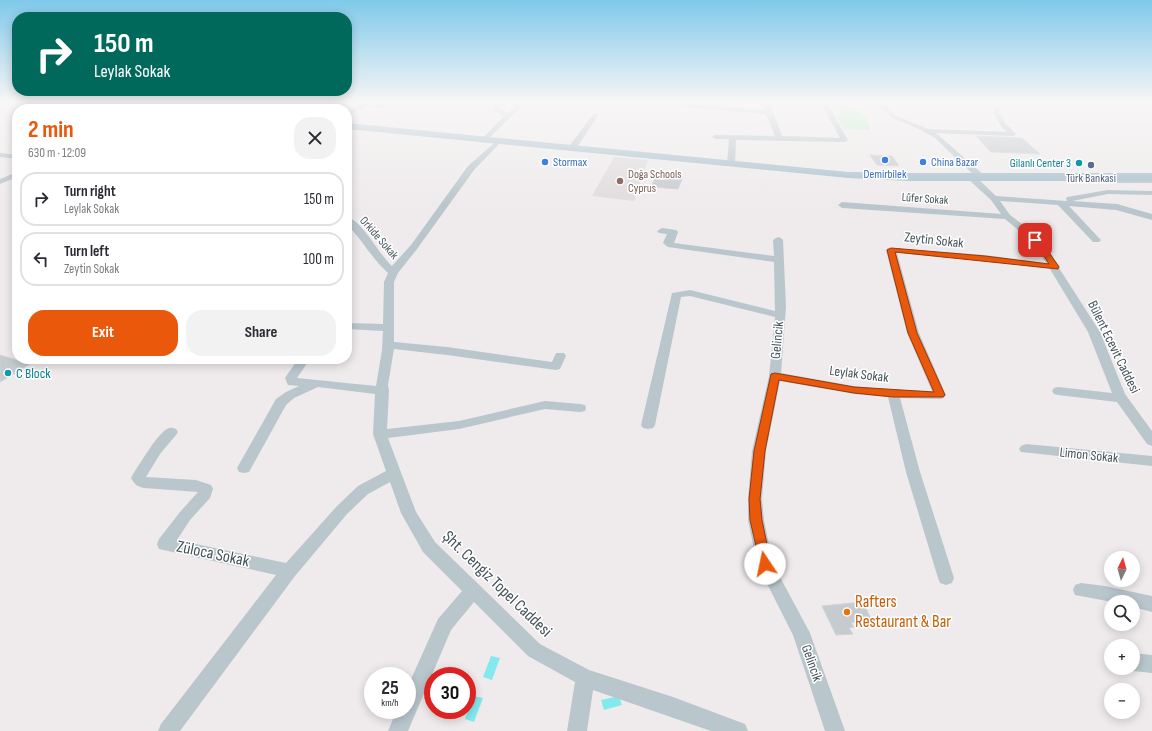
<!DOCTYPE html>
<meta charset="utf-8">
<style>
:root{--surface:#fff;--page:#f2f2f3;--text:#2b2b33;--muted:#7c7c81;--line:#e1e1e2;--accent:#ea580c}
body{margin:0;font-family:"Sofia Sans Condensed",sans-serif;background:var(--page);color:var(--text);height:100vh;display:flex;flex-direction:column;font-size:15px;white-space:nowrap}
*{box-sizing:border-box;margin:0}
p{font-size:13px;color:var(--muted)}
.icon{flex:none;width:22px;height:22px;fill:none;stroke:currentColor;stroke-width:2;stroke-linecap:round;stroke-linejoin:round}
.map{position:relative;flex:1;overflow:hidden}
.drawer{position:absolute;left:12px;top:104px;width:340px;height:260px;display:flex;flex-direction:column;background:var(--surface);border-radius:16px;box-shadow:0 2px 10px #0003}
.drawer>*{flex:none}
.guide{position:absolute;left:12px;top:12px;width:340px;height:84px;border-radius:16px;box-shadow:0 2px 10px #0003;background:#00695c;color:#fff;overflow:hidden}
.needle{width:26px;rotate:5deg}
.controls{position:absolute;left:1104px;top:551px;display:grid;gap:8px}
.controls a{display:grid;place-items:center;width:36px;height:36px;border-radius:50%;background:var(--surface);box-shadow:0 2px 10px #0003;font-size:20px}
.speed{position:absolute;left:364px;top:667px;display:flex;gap:8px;font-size:20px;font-weight:700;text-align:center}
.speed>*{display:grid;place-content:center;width:52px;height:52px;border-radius:50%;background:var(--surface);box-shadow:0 2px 10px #0003;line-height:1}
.speed small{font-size:10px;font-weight:400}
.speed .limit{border:6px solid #d22;background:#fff;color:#111}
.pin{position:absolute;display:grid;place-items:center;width:34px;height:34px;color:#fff;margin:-17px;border-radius:8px;box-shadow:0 2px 6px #0006}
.me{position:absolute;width:44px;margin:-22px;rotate:349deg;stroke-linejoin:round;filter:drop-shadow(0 0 3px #0008)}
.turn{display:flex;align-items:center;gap:14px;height:84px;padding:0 16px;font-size:18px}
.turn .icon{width:52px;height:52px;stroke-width:2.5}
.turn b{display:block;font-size:28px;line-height:34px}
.round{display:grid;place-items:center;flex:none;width:42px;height:42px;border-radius:16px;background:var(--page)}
.head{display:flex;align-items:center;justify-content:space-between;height:68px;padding:0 16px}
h1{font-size:24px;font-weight:700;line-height:30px;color:var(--accent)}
.action{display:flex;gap:8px;margin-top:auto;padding:8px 16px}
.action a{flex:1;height:46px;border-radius:16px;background:var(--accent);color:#fff;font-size:16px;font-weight:700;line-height:46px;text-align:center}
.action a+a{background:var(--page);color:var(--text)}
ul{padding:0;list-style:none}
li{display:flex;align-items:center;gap:12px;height:54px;margin:0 8px 6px;padding:0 8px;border:2px solid var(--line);border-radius:16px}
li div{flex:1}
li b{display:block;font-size:15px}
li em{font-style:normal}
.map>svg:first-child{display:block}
.education{fill:#e0dcde}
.green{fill:#b7efc3}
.water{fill:#83e9ed}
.building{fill:#c5cbcf;stroke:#cfd3d8}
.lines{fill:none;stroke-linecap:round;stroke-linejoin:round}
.minor{fill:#b9c6cc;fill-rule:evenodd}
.primary{fill:#aac1cc;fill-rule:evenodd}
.route{fill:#ea580c;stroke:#983908}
.shop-dot{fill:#3f7fe0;stroke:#fff;stroke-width:1.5}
.culture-dot{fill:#0f9aa8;stroke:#fff;stroke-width:1.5}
.service-dot{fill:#5c6f8a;stroke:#fff;stroke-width:1.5}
.education-dot{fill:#8d6e63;stroke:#fff;stroke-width:1.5}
.food-dot{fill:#e8710a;stroke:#fff;stroke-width:1.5}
.labels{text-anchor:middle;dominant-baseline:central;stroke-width:3;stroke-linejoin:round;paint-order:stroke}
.far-shop-label{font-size:12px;fill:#366cbe;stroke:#fff;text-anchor:start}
.far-culture-label{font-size:12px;fill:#0d838f;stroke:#fff;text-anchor:end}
.far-education-label{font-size:12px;fill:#785e54;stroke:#fff;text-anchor:start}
.far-service-label{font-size:12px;fill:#4e5e75;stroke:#fff}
.far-street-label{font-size:12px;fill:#445359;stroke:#fff}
.street-label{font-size:14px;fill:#445359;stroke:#fff}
.culture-label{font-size:14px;fill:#0d838f;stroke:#fff;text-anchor:start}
.near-street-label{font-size:17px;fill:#445359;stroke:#fff}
.near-food-label{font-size:17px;fill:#c56008;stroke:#fff;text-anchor:start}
</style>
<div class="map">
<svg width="1152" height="731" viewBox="0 0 1152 731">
<rect width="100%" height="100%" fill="#efebec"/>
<path class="education" d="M614 157 648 160 634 201 592 196Z"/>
<path class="green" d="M837 106C842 107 847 106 851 107 860 110 870 121 870 130L844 129 835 114H842Z"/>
<path class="water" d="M491 656 500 658 492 680 483 677Z
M473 696 483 698 474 722 465 719Z
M619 696 622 705 604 710 601 700Z"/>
<path class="building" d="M976 136 1022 138 1040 154 991 152Z
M870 155 892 156 899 166 877 165Z
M657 174 683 177 678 189 651 187Z
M0 355 30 364 0 382Z
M863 602 871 619 851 623 854 627 849 628 853 634 836 635 822 606Z"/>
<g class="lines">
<path class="minor" d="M102 103H110L101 109H93Z
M183 103H193L177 109 171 108Z
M199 103H208L222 109H213Z
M350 103 378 105 395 103 383 108 366 107 347 116V112L358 106Z
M493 103H500L499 109 508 113 518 103H525L487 140 485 141 482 139 483 138 504 116 494 111 492 108 494 105Z
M660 103H686L765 110 764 103H770L782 136 840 138 821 103H827L848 140 845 142 736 140 735 164 731 166 727 164 729 139H715L712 137 715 135 775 136 766 114 663 105Z
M876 103H883L896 116 928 129 1007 132C999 125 999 121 993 113L995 108 997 107 1000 109 999 113 1004 119V122L1016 134 1013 136 936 133 984 175 985 177 981 179H978L935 138 919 129 892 118Z
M594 113 599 114 575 150H569L568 148Z
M500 138 503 140 502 141 474 170 417 249 398 273 394 282V342L447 347 552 362 556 353H564L566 356 560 369 556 370 447 355 394 349 388 385 389 391 387 429 459 421 545 401 580 404 585 405 586 408 585 411 580 412 545 409 459 429 388 438 416 512 435 542 540 644 589 670 673 697 745 724 748 731H711L593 690 587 731H567L575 682 528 656 474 602 451 630 408 731H388L397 710H407V688L438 619 462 591 423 552 401 513 390 482 368 494 347 514 295 576 180 731H158L161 724 276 575 159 549 157 544 159 539 180 512 198 492 144 488C138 487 134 484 131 478L133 474C140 464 157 434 167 429 170 427 173 428 176 429L178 432 176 435 160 454 146 477 196 480 211 485 213 489 210 498 190 520 177 540 286 563 337 506 358 486 386 471 373 434 375 394 318 387 294 398 286 405 249 472 244 473 239 472 237 468 276 399 286 392 299 386 288 385 285 378 298 359H310L297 378 376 386 382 350 383 331 347 329V323L383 324 384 282 388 273C372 259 362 239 347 225V217C363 221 379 255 392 266L411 245 468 166Z
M0 153 17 155V159L0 157Z
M17 172V177L0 184V179Z
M968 175H974L996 196 1067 201 1066 199 1067 197 1108 190 1152 191V195L1108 194 1072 201 1117 204 1152 214V220L1116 210 1069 206 1099 238 1101 240 1099 242H1093L1058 205 1000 201 1010 215 1031 231 1044 245 1060 267 1059 268 1100 332 1125 394 1152 431V446L1147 444 1117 402 1058 395 1054 394 1052 391 1054 388 1058 387 1112 393 1088 332 1050 269 985 261 897 253 919 333 946 395 944 398 940 399 900 398 920 472 954 578 952 583 946 585 940 583 938 578 906 472 888 397 854 394 780 381 766 451 762 499 764 520 773 564 810 633 845 731H825L793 635 757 564 748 520V499L752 451 769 376 775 317 690 296 681 297 655 425 653 428 648 429 643 428 641 425 672 293 690 290 775 311 774 262 668 247 663 243 667 234 659 233 657 231 662 228 676 230 678 232 674 243 774 256 773 240 778 237 781 238 783 240 786 307 781 373 854 386 893 390 932 391 907 333 886 250 888 248 985 255 1046 263C1035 245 1022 233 1005 219L842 208 838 205 842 202 1001 214 991 200 968 179Z
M1106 179H1152V183H1109L1105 181Z
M1026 444 1152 456V466L1021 452 1019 449 1021 446Z
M1081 583 1105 586 1152 596V612L1133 607V602H1112L1075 595 1073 590 1075 585Z
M1133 653 1152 655V673L1133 671 1126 668H1133Z"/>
<path class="primary" d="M226 103C236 103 249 102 256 109H241L228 105Z
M347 123 848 172 908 173H1152V181H908L848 178 347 129Z"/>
</g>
<linearGradient id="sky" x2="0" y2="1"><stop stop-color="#7fc9ea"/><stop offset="0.5" stop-color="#f8f6f6"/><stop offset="1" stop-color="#f8f6f6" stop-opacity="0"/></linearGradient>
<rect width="1152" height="205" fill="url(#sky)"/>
<path class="route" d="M1035 238 1044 245 1059 267 1058 269 895 252 917 333 945 395 943 397H893L854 393 779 380 765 451 760 499 762 520 771 564 769 568 765 569 761 568 750 520 749 499 754 451 771 374 775 373 854 387 934 392 908 333 887 250 891 248 985 256 1049 264 1039 248 1031 240Z"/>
<g class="shop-dot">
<circle cx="885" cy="160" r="4"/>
<circle cx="545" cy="162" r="4"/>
<circle cx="923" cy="162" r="4"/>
</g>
<g class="culture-dot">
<circle cx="1079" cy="163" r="4"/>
<circle cx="8" cy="373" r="4"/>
</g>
<circle class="service-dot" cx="1091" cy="165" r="4"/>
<circle class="education-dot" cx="620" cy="181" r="4"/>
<circle class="food-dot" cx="847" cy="612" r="4"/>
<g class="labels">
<g class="far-shop-label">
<text x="553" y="162">Stormax</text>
<text x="931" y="162">China Bazar</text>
<text x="885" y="174" text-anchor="middle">Demirbilek</text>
</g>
<g class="far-culture-label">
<text x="1071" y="163">Gilanlı Center 3</text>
</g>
<g class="far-education-label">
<text x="628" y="174">Doğa Schools<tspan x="628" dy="14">Cyprus</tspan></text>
</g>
<g class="far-service-label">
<text x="1091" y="178">Türk Bankasi</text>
</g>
<g class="far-street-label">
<text transform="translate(925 199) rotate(4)">Lűfer Sokak</text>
<text transform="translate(379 238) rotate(49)">Orkide Sokak</text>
</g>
<g class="street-label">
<text transform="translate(934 240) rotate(6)">Zeytin Sokak</text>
<text transform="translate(777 340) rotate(-85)">Gelincik</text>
<text transform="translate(1114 347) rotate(64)">Bülent Ecevit Caddesi</text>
<text transform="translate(859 374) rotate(7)">Leylak Sokak</text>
<text transform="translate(1089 455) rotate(6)">Limon Sokak</text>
<text transform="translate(812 663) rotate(71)">Gelincik</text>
</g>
<g class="culture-label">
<text x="16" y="373">C Block</text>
</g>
<g class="near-street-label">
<text transform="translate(213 554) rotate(12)">Züloca Sokak</text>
<text transform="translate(497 584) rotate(44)">Şht. Cengiz Topel Caddesi</text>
</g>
<g class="near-food-label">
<text x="855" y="602">Rafters<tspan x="855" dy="20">Restaurant &amp; Bar</tspan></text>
</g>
</g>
</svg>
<div class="controls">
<a><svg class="needle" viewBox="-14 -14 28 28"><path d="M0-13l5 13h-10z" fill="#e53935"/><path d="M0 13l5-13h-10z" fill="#7c7c81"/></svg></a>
<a><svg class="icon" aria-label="search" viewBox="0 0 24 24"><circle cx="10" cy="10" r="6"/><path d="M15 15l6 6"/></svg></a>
<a>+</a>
<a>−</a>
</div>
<div class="speed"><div>25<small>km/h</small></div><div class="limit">30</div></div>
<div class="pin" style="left:1035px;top:240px;background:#d93025"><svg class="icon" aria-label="arrive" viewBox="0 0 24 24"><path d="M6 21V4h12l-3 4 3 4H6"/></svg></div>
<svg class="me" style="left:765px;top:564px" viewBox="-20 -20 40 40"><circle r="19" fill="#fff"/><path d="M0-13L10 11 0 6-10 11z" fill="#ea580c"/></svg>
<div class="guide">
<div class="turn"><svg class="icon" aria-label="right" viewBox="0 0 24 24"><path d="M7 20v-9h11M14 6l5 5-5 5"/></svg><div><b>150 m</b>Leylak Sokak</div></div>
</div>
<section class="drawer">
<div class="head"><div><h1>2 min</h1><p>630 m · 12:09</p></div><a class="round"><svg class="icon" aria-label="close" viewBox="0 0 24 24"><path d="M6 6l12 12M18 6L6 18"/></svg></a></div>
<ul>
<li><svg class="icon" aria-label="right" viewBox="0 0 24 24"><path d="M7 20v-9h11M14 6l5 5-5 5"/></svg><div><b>Turn right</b><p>Leylak Sokak</p></div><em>150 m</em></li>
<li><svg class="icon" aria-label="left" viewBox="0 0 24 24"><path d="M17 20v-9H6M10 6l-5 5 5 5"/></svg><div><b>Turn left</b><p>Zeytin Sokak</p></div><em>100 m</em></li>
</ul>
<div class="action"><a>Exit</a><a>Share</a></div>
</section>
</div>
